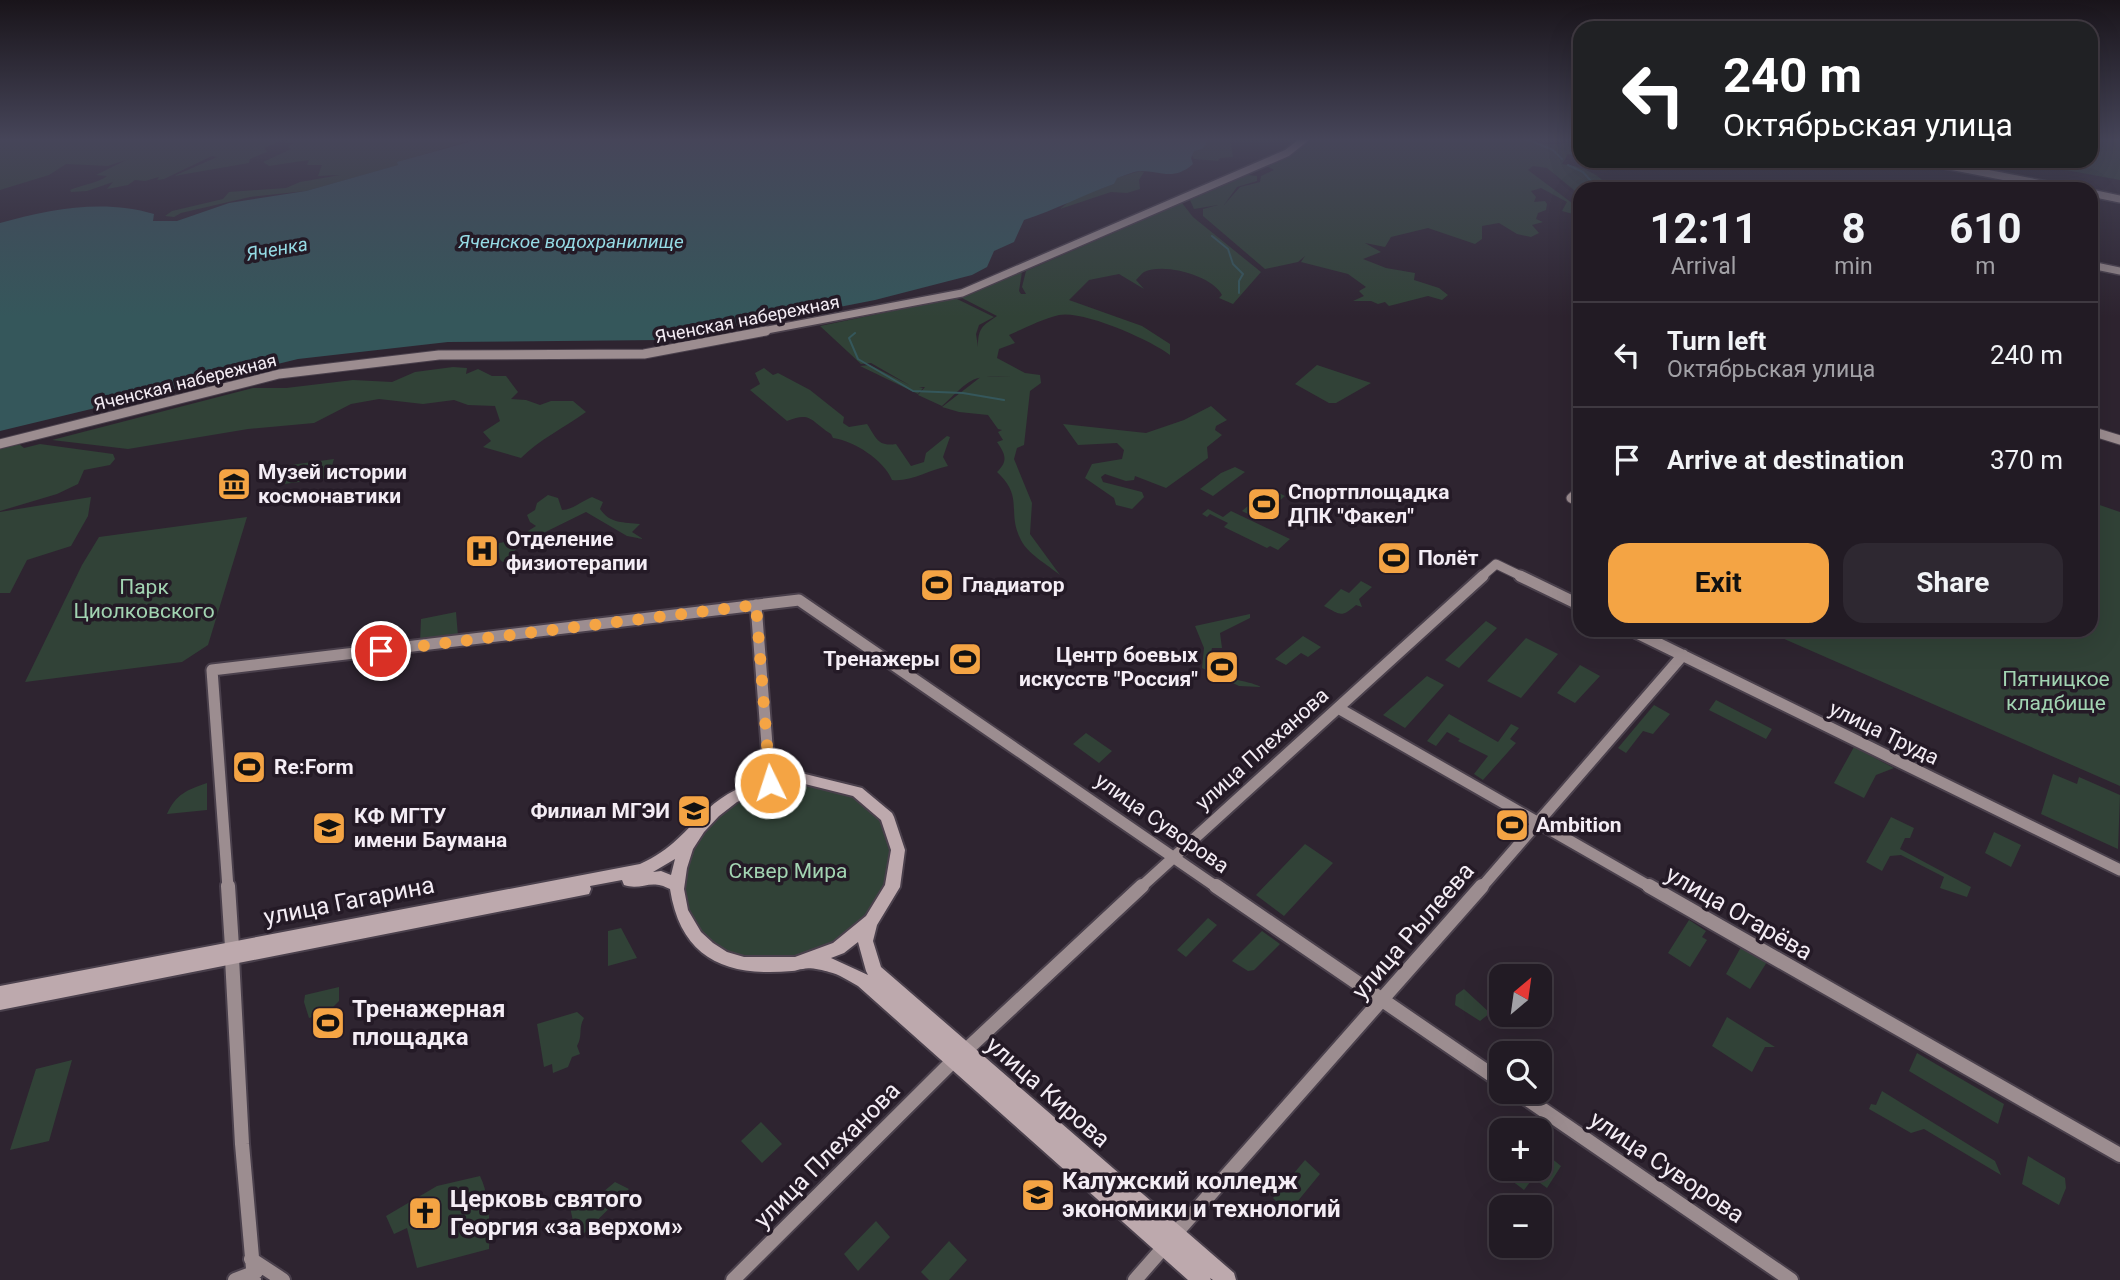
<!DOCTYPE html>
<meta charset="utf-8">
<style>
:root{--surface:#221b24;--page:#2e2831;--text:#f1f3f6;--muted:#a2a1a6;--line:#3f3941;--accent:#f4a444}
body{margin:0;font-family:Roboto,sans-serif;background:var(--page);color:var(--text);height:100vh;display:flex;flex-direction:column;font-size:26px;white-space:nowrap}
*{box-sizing:border-box;margin:0}
p{font-size:23px;color:var(--muted)}
.icon{flex:none;width:38px;height:38px;fill:none;stroke:currentColor;stroke-width:2;stroke-linecap:round;stroke-linejoin:round}
.map{position:relative;flex:1;overflow:hidden}
.panel{position:absolute;left:1573px;top:182px;width:525px;height:455px;display:flex;flex-direction:column;background:var(--surface);border-radius:21px;box-shadow:0 7px 28px #0002,0 0 0 2px var(--line)}
.panel>*{flex:none}
.hud{position:absolute;left:1573px;top:21px;width:525px;height:147px;border-radius:21px;box-shadow:0 7px 28px #0002,0 0 0 2px var(--line);background:#202124;color:#fff;overflow:hidden}
.needle{width:46px;rotate:29deg}
.buttons{position:absolute;left:1489px;top:964px;display:grid;gap:14px}
.buttons a{display:grid;place-items:center;width:63px;height:63px;border-radius:14px;background:var(--surface);box-shadow:0 7px 28px #0002,0 0 0 2px var(--line);font-size:35px}
.pin{position:absolute;display:grid;place-items:center;width:60px;height:60px;color:#fff;margin:-30px;border:4px solid #fff;border-radius:50%;box-shadow:0 2px 7px #0007}
.me{position:absolute;width:77px;margin:-38px;rotate:356deg;stroke-linejoin:round;filter:drop-shadow(0 0 5px #0008)}
.turn{display:flex;align-items:center;gap:24px;height:147px;padding:0 35px;font-size:32px}
.turn .icon{width:91px;height:91px;stroke-width:2.5}
.turn b{display:block;font-size:49px;line-height:60px}
.eta{display:flex;justify-content:space-evenly;align-items:center;height:119px;text-align:center}
.eta b{font-size:42px;font-weight:700;line-height:49px}
.cta{display:flex;gap:14px;margin-top:auto;padding:14px 35px}
.cta a{flex:1;height:80px;border-radius:21px;background:var(--accent);color:#111;font-size:28px;font-weight:700;line-height:80px;text-align:center}
.cta a+a{background:var(--page);color:var(--text)}
ul{padding:0;list-style:none}
li{display:flex;align-items:center;gap:21px;height:105px;padding:0 35px;border-top:2px solid var(--line)}
li div{flex:1}
li b{display:block;font-size:26px}
li em{font-style:normal}
.map>svg:first-child{display:block}
.green{fill:#314237}
.water{fill:#35575b}
.lines{fill:none;stroke-linecap:round;stroke-linejoin:round}
.stream{stroke:#35575b;stroke-width:2}
.secondary-far3-casing{stroke:#4a404c;stroke-width:10}
.secondary-far2-casing{stroke:#4a404c;stroke-width:11}
.secondary-far1-casing{stroke:#4a404c;stroke-width:15}
.secondary-casing{stroke:#4a404c;stroke-width:18}
.primary-casing{stroke:#4a404c;stroke-width:4}
.secondary-far3{stroke:#9c8d90;stroke-width:7}
.secondary-far2{stroke:#9c8d90;stroke-width:9}
.secondary-far1{stroke:#9c8d90;stroke-width:11}
.secondary{stroke:#9c8d90;stroke-width:14}
.primary{fill:#bda9ad;fill-rule:evenodd}
.route{stroke:#f4a444;stroke-width:12;stroke-dasharray:0 21.6}
.labels{text-anchor:middle;dominant-baseline:central;stroke-width:7;stroke-linejoin:round;paint-order:stroke}
.far-street-label{font-size:18px;fill:#f4edf5;stroke:#241a26}
.far-water-label{font-size:19px;font-style:italic;fill:#95dae4;stroke:#241a26}
.poi-label{font-size:21px;font-weight:bold;fill:#f4edf5;stroke:#241a26;text-anchor:start}
.park-label{font-size:21px;fill:#a2d4b2;stroke:#241a26}
.street-label{font-size:21px;fill:#f4edf5;stroke:#241a26}
.near-street-label{font-size:24px;fill:#f4edf5;stroke:#241a26}
.near-poi-label{font-size:24px;font-weight:bold;fill:#f4edf5;stroke:#241a26;text-anchor:start}
</style>
<div class="map">
<svg width="2120" height="1280" viewBox="0 0 2120 1280">
<rect width="100%" height="100%" fill="#2e2430"/>
<path class="green" d="M0 138H286L264 148 267 152 250 159 249 163 174 176 217 157 212 156 164 179 157 180 159 177 145 181 135 180 128 185 107 189 113 182 87 191 71 192 70 190C81 185 98 183 107 176L96 175 126 160 108 166 66 164 49 175 0 190Z
M292 138H478L402 161 399 165 306 191 250 197 181 213 174 217 165 216 172 211 223 199 229 192 286 188 300 182 340 175 318 176 322 165H307L309 160 269 166 263 162 291 149 288 147 294 143H285Z
M1183 138H1230L1233 157 1220 158 1218 161 1194 159Z
M1311 138H1526C1548 149 1560 141 1580 144V156L1568 154 1562 164C1578 166 1600 172 1609 189H1580V195L1547 168 1533 166 1528 170 1580 209V216L1562 211 1567 202 1541 188 1531 191 1536 197 1534 202 1545 201 1547 204 1546 210 1538 213 1536 219 1543 222 1532 225 1539 233 1531 237 1517 234 1499 223 1482 226V239L1475 244 1428 228 1391 237 1385 247 1365 243 1381 252 1363 259 1386 268 1415 273 1414 280 1439 288 1448 295 1442 300 1428 296 1389 306 1385 302 1378 304 1371 301H1353L1364 296 1359 291 1366 287 1348 274 1301 262 1305 256 1298 262 1265 269 1203 216V209L1218 205 1194 209 1190 200 1248 175 1257 176V181L1237 187 1224 205 1240 187 1260 182 1261 176 1274 170 1265 165 1292 153Z
M2091 138H2120V180L2049 167 2050 161H2091Z
M1140 171 1144 172 1139 180 1140 189 1127 193 1111 192 1060 209 1072 199 1114 184 1116 178Z
M1182 203 1193 217 1261 272 1233 304 1219 298 1222 295C1213 276 1164 262 1144 272 1141 274 1139 277 1136 280L1144 289 1119 274 1089 280 1069 300 1142 326 1170 344V355C1151 340 1083 310 1059 315 1042 319 1025 328 1009 335L1015 343 999 349 997 358 1025 373 1040 375 1041 383 1030 391 1024 445 1017 448 1014 459 1032 503 1030 534 1060 575C1048 565 1026 553 1020 538 1007 511 1024 497 997 472 1008 461 1006 455 997 442L1003 440 998 432 1002 430 998 429 988 415 959 412 942 407 982 376 1013 377C971 374 972 378 942 406L918 395 925 387H919L923 388 918 394 860 366 870 365 911 386 871 363 861 364 820 326 955 298 994 317 979 325 976 334 978 347C978 328 982 326 997 316L960 297 1022 272 1019 291 1021 294H1026L1022 287 1026 271Z
M1317 365 1371 383 1336 403H1329L1295 384Z
M453 367 467 368 466 374 478 369 492 376H506L518 392 511 399 526 400 540 405 551 401H573L586 412C564 428 540 439 521 458L483 447 491 441 483 432 500 421 495 406 468 405 454 400 423 404 379 399 351 404 314 423 248 429 128 449 52 440 253 388H286L353 380 392 382 415 372Z
M764 368 773 375 778 373 810 390 844 417 843 423 849 427 867 424C876 437 877 447 896 444L911 466 924 462 926 453 947 436 950 437 943 457 948 466C929 470 911 482 892 480 884 460 854 441 833 438L831 434C811 422 812 411 787 421L750 390 760 384 755 373Z
M1211 406 1227 420 1216 426 1215 430 1222 435 1207 447 1208 458 1166 488 1135 476 1134 480 1126 481 1105 474 1101 477 1103 482 1142 492 1144 497 1132 509 1116 505 1114 498 1085 478 1092 464 1122 459 1124 450 1117 443 1078 445 1063 424 1146 433 1184 420Z
M19 444 24 448 40 444 113 454 115 459 110 465 84 470 78 484 57 494 0 511V449Z
M334 459 328 478 277 485 283 466Z
M1235 467 1245 472 1213 496 1200 489 1221 473Z
M1269 488 1285 496 1258 519 1242 511Z
M548 495 558 498 562 510C572 510 582 501 592 497L603 502 600 509C610 524 624 522 640 524L632 532 643 539 627 536 586 512 523 543 512 553 507 563C495 561 502 554 497 547L499 543 523 539 528 531 536 526 530 522 527 515 535 510 537 503Z
M91 497 88 516 71 546 27 560 10 593H0V512Z
M2091 502 2120 512V786L1764 630H2091Z
M1208 509 1223 517 1231 511 1290 539 1278 550 1270 546 1267 548 1224 527 1228 523 1210 514 1207 517 1202 514Z
M247 517 208 645 182 662 25 682 82 565 99 537Z
M1361 581 1372 587 1359 599 1362 607 1356 605C1341 618 1341 615 1324 606L1341 589 1349 593Z
M456 612 458 636 420 643 421 619Z
M1250 614V618L1220 633 1222 648H1212L1208 665C1221 681 1246 679 1261 687L1239 686 1202 668 1204 648 1195 626Z
M1486 621 1497 628 1459 668 1445 660Z
M1303 636 1321 647 1308 657 1301 653 1286 665 1275 659Z
M1526 638 1558 654 1521 698 1487 681Z
M1580 665 1600 676 1575 703 1557 693Z
M1427 676 1444 685 1405 728 1383 715Z
M1716 700 1772 729 1766 739 1709 710Z
M1654 705 1670 714 1653 734 1643 731 1626 753 1618 748Z
M1449 714 1498 742 1511 724 1519 728 1510 739 1516 743 1483 780 1474 774 1488 756 1458 741 1460 739 1447 732 1436 746 1427 741Z
M1086 733 1112 751 1099 763 1073 744Z
M1854 747 1894 768 1876 775 1864 798 1834 783Z
M2053 774 2077 784 2079 777 2120 795 2118 849 2041 814Z
M792 782 848 790 883 819 895 857 893 875 875 911 842 941 800 958 776 960 735 956 717 948 691 923 680 891 694 840 719 812 753 791Z
M207 783V810L167 814C176 794 187 790 207 783Z
M1891 817 1914 828 1910 838H1905L1900 849 1971 887 1967 897 1940 888 1944 877 1901 855 1890 856 1882 871 1866 862Z
M1994 832 2021 845 2011 867 1985 853Z
M1305 844 1333 863 1284 916 1256 895Z
M1208 918 1217 925 1186 957 1177 950Z
M1689 920 1706 931 1702 937 1707 940 1690 967 1668 953Z
M621 928 637 958 608 966V931Z
M1262 931 1280 944 1254 970 1248 971 1232 961Z
M1741 947 1767 962 1750 989 1726 974Z
M339 987V1001L329 1011 309 1018 304 1002 305 995Z
M1464 989 1490 1013 1480 1021 1455 1005 1456 995Z
M577 1012 584 1018C578 1028 583 1036 577 1046L580 1054 572 1057 568 1067 553 1073 552 1064 544 1067 537 1024Z
M1727 1017 1775 1047H1765L1752 1072 1712 1046Z
M1917 1053 2004 1104 1998 1124 1909 1071Z
M72 1060 49 1141 10 1150 36 1069Z
M1882 1091 1995 1161 2001 1175 1924 1129 1911 1133 1869 1109 1871 1104 1876 1105Z
M761 1122 782 1144 762 1163 741 1141Z
M1540 1149 1561 1166 1547 1188 1533 1178 1524 1190 1507 1177 1512 1169H1540Z
M2028 1156 2065 1178 2066 1188 2059 1205 2022 1184Z
M1305 1160 1320 1174 1288 1213 1273 1198Z
M480 1176C490 1196 490 1226 489 1249L417 1268 407 1228 394 1234 386 1216 437 1186Z
M615 1182 629 1189 577 1240 570 1207 603 1192Z
M876 1221 890 1237 858 1271 844 1254Z
M949 1241 967 1260 949 1280H929L921 1272Z"/>
<path class="water" d="M483 138H1205L1206 144 1202 149 1194 151 1191 158 1193 164C1173 182 1159 170 1139 171 1132 172 1123 176 1117 178L1114 184C1083 195 1055 210 1024 220L1014 242 994 251 987 267 972 275 875 300 824 310 805 309 806 313 660 340 448 342 298 359 0 431V223C51 209 103 199 154 214L153 221H177L229 203 306 191 398 165 397 162Z"/>
<g class="lines">
<path class="stream" d="M1524 138 1553 150 1562 159
M1568 165 1583 172 1591 181 1589 189
M1212 236 1228 249 1233 264 1243 274 1239 281V293
M855 333 849 338 858 359 913 391 963 393 1004 400"/>
<g class="secondary-far3-casing">
<path id="secondary-far3" d="M1924 161 2068 189
M2091 193 2120 199
M2091 265 2120 271
M757 332 962 293 1287 153 1306 138"/>
</g>
<g class="secondary-far2-casing">
<path id="secondary-far2" d="M2091 431 2120 440
M0 444 279 374 439 355 644 354 766 331
M1580 490 1571 498 1580 503
M1481 577 1496 564 1523 577"/>
</g>
<g class="secondary-far1-casing">
<path id="secondary-far1" d="M1520 576 1580 605
M756 605 770 783
M1631 630 2120 870
M1338 708 1652 888
M228 888 212 670 799 600 1218 888
M1140 888 1483 576
M1481 888 1683 655"/>
</g>
<g class="secondary-casing">
<path id="secondary" d="M228 886 232 947
M1216 886 1502 1082
M1649 886 2120 1155
M232 958 242 1144 254 1280
M964 1052 1142 886
M1517 1092 1791 1280
M1175 1234 1482 886
M251 1259 283 1280
M235 1280 256 1272
M733 1280 953 1061
M1135 1280 1164 1247"/>
</g>
<g class="primary-casing">
<path id="primary" d="M805 774 862 788 892 813 894 817 905 850 900 887 877 925 873 941 881 967 1234 1273 1236 1280H1213L1210 1278 1211 1280H1188L858 986C849 981 839 974 829 972 822 970 809 967 803 969 799 969 796 971 792 971 726 977 681 959 670 889 650 878 642 891 624 885L622 880 590 886 591 889 589 894 584 895 0 1010V986L640 864C672 850 684 831 708 809 735 784 770 776 805 774ZM805 784 853 796 881 820 891 850 885 885 866 916 833 943 795 957H744L727 952 713 943 701 932 688 910 684 889 687 868 693 849 704 832 719 816 737 802 766 790ZM675 859 671 875 661 871 653 872ZM858 942 866 971 868 975 831 958 844 953Z"/>
</g>
<use href="#secondary-far3" class="secondary-far3"/>
<use href="#secondary-far2" class="secondary-far2"/>
<use href="#secondary-far1" class="secondary-far1"/>
<use href="#secondary" class="secondary"/>
<use href="#primary" class="primary"/>
</g>
<linearGradient id="sky" x2="0" y2="1"><stop stop-color="#19141a"/><stop offset="0.44" stop-color="#464559"/><stop offset="1" stop-color="#464559" stop-opacity="0"/></linearGradient>
<rect width="2120" height="317" fill="url(#sky)"/>
<g class="lines">
<path class="route" d="M381 651 756 605 770 783"/>
</g>
<defs>
<g id="museum-square" transform="scale(1.75)"><rect x="-9" y="-9" width="18" height="18" rx="4" fill="#f4a444" stroke="#241a26"/><path d="M0-6L6-3V-2H-6V-3ZM-5-1h2V3h-2ZM-1-1h2V3h-2ZM3-1h2V3H3ZM-6 4H6V6H-6Z" fill="#111"/></g>
<g id="stadium-square" transform="scale(1.75)"><rect x="-9" y="-9" width="18" height="18" rx="4" fill="#f4a444" stroke="#241a26"/><path d="M0-5a6.5 5 0 1 0 0 10a6.5 5 0 1 0 0-10ZM-3.5-1.8h7v3.6h-7Z" fill="#111"/></g>
<g id="hospital-square" transform="scale(1.75)"><rect x="-9" y="-9" width="18" height="18" rx="4" fill="#f4a444" stroke="#241a26"/><path d="M-5-5h3v3.5h4V-5h3V5h-3V1.5h-4V5h-3Z" fill="#111"/></g>
<g id="university-square" transform="scale(1.75)"><rect x="-9" y="-9" width="18" height="18" rx="4" fill="#f4a444" stroke="#241a26"/><path d="M0-5L7-2L0 1L-7-2ZM-4 1L0 2.5L4 1V4Q0 6-4 4Z" fill="#111"/></g>
<g id="church-square" transform="scale(1.75)"><rect x="-9" y="-9" width="18" height="18" rx="4" fill="#f4a444" stroke="#241a26"/><path d="M-1.2-6h2.4v3.5h3.3v2.4h-3.3V6h-2.4V-.1h-3.3v-2.4h3.3Z" fill="#111"/></g>
</defs>
<g fill-rule="evenodd">
<use href="#museum-square" x="234" y="484"/>
<use href="#stadium-square" x="1264" y="504"/>
<use href="#hospital-square" x="482" y="551"/>
<use href="#stadium-square" x="1394" y="558"/>
<use href="#stadium-square" x="937" y="585"/>
<use href="#stadium-square" x="965" y="659"/>
<use href="#stadium-square" x="1222" y="667"/>
<use href="#stadium-square" x="249" y="767"/>
<use href="#university-square" x="694" y="811"/>
<use href="#stadium-square" x="1512" y="825"/>
<use href="#university-square" x="329" y="828"/>
<use href="#stadium-square" x="328" y="1023"/>
<use href="#university-square" x="1038" y="1195"/>
<use href="#church-square" x="425" y="1213"/>
</g>
<g class="labels">
<g class="far-street-label">
<text transform="translate(747 319) rotate(-11)">Яченская набережная</text>
<text transform="translate(185 382) rotate(-14)">Яченская набережная</text>
</g>
<g class="far-water-label">
<text x="571" y="241">Яченское водохранилище</text>
<text transform="translate(277 249) rotate(-10)">Яченка</text>
</g>
<g class="poi-label">
<text x="258" y="472">Музей истории<tspan x="258" dy="24">космонавтики</tspan></text>
<text x="1288" y="492">Спортплощадка<tspan x="1288" dy="24">ДПК "Факел"</tspan></text>
<text x="506" y="539">Отделение<tspan x="506" dy="24">физиотерапии</tspan></text>
<text x="1418" y="558">Полёт</text>
<text x="962" y="585">Гладиатор</text>
<text x="1198" y="655" text-anchor="end">Центр боевых<tspan x="1198" dy="24">искусств "Россия"</tspan></text>
<text x="940" y="659" text-anchor="end">Тренажеры</text>
<text x="274" y="767">Re:Form</text>
<text x="670" y="811" text-anchor="end">Филиал МГЭИ</text>
<text x="354" y="816">КФ МГТУ<tspan x="354" dy="24">имени Баумана</tspan></text>
<text x="1536" y="825">Ambition</text>
</g>
<g class="park-label">
<text x="144" y="587">Парк<tspan x="144" dy="24">Циолковского</tspan></text>
<text x="2056" y="679">Пятницкое<tspan x="2056" dy="24">кладбище</tspan></text>
<text x="788" y="871">Сквер Мира</text>
</g>
<g class="street-label">
<text transform="translate(1884 733) rotate(26)">улица Труда</text>
<text transform="translate(1262 749) rotate(-42)">улица Плеханова</text>
<text transform="translate(1162 823) rotate(35)">улица Суворова</text>
</g>
<g class="near-street-label">
<text transform="translate(349 901) rotate(-11)">улица Гагарина</text>
<text transform="translate(1739 913) rotate(30)">улица Огарёва</text>
<text transform="translate(1413 931) rotate(-49)">улица Рылеева</text>
<text transform="translate(1048 1092) rotate(41)">улица Кирова</text>
<text transform="translate(827 1155) rotate(-45)">улица Плеханова</text>
<text transform="translate(1667 1167) rotate(34)">улица Суворова</text>
</g>
<g class="near-poi-label">
<text x="352" y="1009">Тренажерная<tspan x="352" dy="28">площадка</tspan></text>
<text x="1062" y="1181">Калужский колледж<tspan x="1062" dy="28">экономики и технологий</tspan></text>
<text x="450" y="1199">Церковь святого<tspan x="450" dy="28">Георгия «за верхом»</tspan></text>
</g>
</g>
</svg>
<div class="buttons">
<a><svg class="needle" viewBox="-14 -14 28 28"><path d="M0-13l5 13h-10z" fill="#e53935"/><path d="M0 13l5-13h-10z" fill="#a2a1a6"/></svg></a>
<a><svg class="icon" aria-label="search" viewBox="0 0 24 24"><circle cx="10" cy="10" r="6"/><path d="M15 15l6 6"/></svg></a>
<a>+</a>
<a>−</a>
</div>
<div class="pin" style="left:381px;top:651px;background:#d93025"><svg class="icon" aria-label="arrive" viewBox="0 0 24 24"><path d="M6 21V4h12l-3 4 3 4H6"/></svg></div>
<svg class="me" style="left:770px;top:783px" viewBox="-20 -20 40 40"><circle r="17" fill="#f4a444" stroke="#fff" stroke-width="3"/><path d="M0-11L8 9 0 5-8 9z" fill="#fff"/></svg>
<div class="hud">
<div class="turn"><svg class="icon" aria-label="left" viewBox="0 0 24 24"><path d="M17 20v-9H6M10 6l-5 5 5 5"/></svg><div><b>240 m</b>Октябрьская улица</div></div>
</div>
<section class="panel">
<div class="eta">
<div><b>12:11</b><p>Arrival</p></div>
<div><b>8</b><p>min</p></div>
<div><b>610</b><p>m</p></div>
</div>
<ul>
<li><svg class="icon" aria-label="left" viewBox="0 0 24 24"><path d="M17 20v-9H6M10 6l-5 5 5 5"/></svg><div><b>Turn left</b><p>Октябрьская улица</p></div><em>240 m</em></li>
<li><svg class="icon" aria-label="arrive" viewBox="0 0 24 24"><path d="M6 21V4h12l-3 4 3 4H6"/></svg><div><b>Arrive at destination</b></div><em>370 m</em></li>
</ul>
<div class="cta"><a>Exit</a><a>Share</a></div>
</section>
</div>
